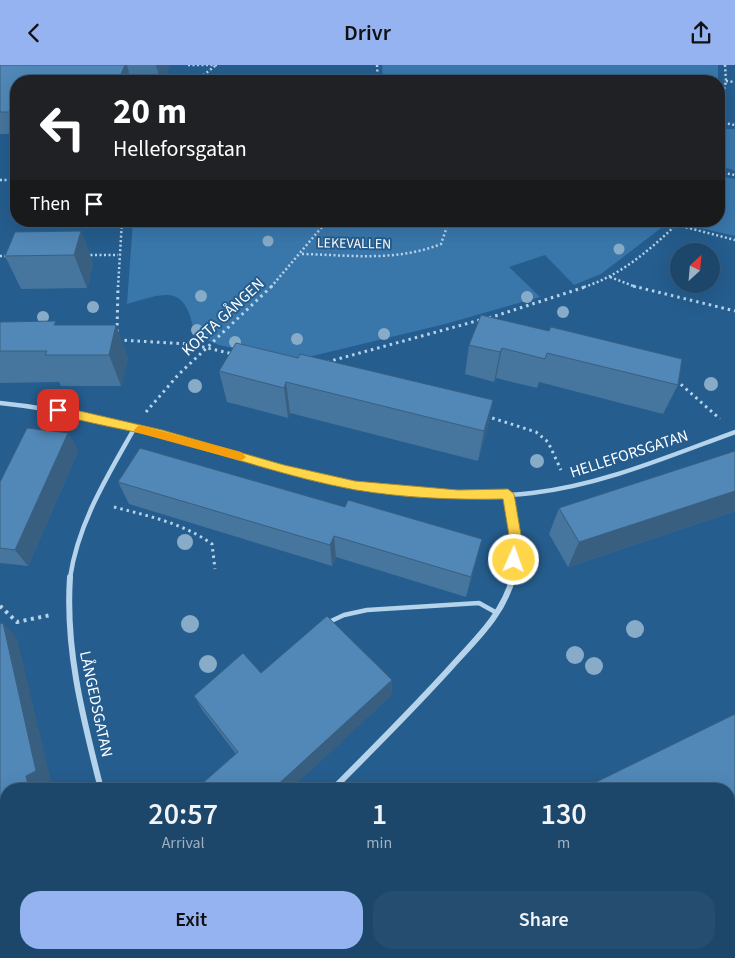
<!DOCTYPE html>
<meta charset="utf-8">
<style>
:root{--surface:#1c466a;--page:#254d70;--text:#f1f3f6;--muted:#a0b1c1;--line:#3a5e7e;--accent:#95b2f1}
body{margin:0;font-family:"Source Sans 3",sans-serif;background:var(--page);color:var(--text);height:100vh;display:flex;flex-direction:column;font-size:19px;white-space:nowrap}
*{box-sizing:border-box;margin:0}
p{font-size:16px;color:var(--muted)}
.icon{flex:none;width:28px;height:28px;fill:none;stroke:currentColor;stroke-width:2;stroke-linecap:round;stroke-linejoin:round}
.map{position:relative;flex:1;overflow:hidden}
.details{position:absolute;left:0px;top:718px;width:735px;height:176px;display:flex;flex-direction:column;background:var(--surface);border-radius:20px 20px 0 0;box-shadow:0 5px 20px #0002,0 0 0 1px var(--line)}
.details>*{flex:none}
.banner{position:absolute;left:10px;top:10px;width:715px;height:152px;border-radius:20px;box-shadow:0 5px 20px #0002,0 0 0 1px var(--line);background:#202124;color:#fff;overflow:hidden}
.needle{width:32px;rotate:26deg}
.fabs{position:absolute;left:670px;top:178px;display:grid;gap:10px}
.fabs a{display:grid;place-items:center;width:50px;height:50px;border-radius:50%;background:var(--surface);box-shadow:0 5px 20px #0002,0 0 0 1px var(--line);font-size:25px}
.pin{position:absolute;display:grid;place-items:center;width:42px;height:42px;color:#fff;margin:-21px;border-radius:10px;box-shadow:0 2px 8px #0006}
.me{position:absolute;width:55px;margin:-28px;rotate:2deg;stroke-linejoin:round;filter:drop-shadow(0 0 4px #0008)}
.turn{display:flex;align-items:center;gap:18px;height:105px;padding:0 20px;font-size:22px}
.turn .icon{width:65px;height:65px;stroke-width:2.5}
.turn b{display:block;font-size:35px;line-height:42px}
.then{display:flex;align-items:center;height:48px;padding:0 20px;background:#0003;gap:10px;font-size:19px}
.eta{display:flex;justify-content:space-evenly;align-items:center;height:85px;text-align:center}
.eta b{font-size:30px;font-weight:600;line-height:35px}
.button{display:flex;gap:10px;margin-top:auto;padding:10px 20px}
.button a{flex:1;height:58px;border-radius:20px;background:var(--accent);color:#111;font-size:20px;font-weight:600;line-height:58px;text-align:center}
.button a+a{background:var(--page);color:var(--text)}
header{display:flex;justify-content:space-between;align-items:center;height:65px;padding:0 20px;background:var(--accent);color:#111;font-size:22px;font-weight:600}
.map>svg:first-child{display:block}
.green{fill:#3977ab}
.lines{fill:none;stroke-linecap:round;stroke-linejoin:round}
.path-far2{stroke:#b5d3eb;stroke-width:2.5;stroke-dasharray:2 2.5;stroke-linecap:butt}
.path-far1{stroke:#b5d3eb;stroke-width:3;stroke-dasharray:2.5 4;stroke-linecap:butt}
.path{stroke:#b5d3eb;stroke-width:4;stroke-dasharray:3 4.5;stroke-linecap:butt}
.lane{stroke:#b5d3eb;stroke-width:4.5}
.street-far1{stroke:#b5d3eb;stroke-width:4.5}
.street{stroke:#b5d3eb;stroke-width:6}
.tree{fill:#88abc8}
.wall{fill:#46759d}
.shaded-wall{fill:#395f80}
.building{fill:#5188b7;stroke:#395f80}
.route{fill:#ffd54a;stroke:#a68a30}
.slow{fill:#f59e0b}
.labels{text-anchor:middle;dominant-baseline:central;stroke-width:4;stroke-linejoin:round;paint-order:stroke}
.far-street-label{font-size:14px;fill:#fff;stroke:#255d8e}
.street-label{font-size:16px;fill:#fff;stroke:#255d8e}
</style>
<header><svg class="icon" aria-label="back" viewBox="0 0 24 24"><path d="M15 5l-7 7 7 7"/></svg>Drivr<svg class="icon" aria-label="share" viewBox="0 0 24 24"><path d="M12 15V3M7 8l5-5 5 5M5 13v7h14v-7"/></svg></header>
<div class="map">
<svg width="735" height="893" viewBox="0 0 735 893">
<rect width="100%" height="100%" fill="#255d8e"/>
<path class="green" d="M382 0H718V16H383Z
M723 64H735V106L719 100V67Z
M719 111 735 114V171L696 162 686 157 719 156Z
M133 156H667L665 160 601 209 574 220 545 190 509 202 540 232 445 259 304 293 268 291 219 280 195 270C185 219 169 227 127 239Z"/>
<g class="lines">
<path class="path-far2" d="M188 0H217
M377 0 378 16
M196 16 215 1
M726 16 735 17
M719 46 726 16 725 0
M719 57 735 60
M719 107 735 110
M0 115H16
M677 160 735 175
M302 189C350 190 396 197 441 179L449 156
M86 190H118
M0 191H9
M610 212 636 222
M118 222 122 156
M271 222 327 156
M584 222C622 210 652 183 680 156"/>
<path class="path-far1" d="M633 221 735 246
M489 253 588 221
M117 267 118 221
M118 275 190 279 233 289
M327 297 480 255
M676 315 720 354
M146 347 178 310 272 221
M486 351 536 367 548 377 561 405
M114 442C148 451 183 458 212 479L215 504"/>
<path class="path" d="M0 541 17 557 51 550
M161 888V893
M233 888 246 890 250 888
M664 888V893"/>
<path class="lane" d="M329 557 344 550 367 545 479 538 497 548
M729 806 735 802
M577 893 586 888"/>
<path class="street-far1" d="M0 338C180 356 348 449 532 428 602 420 669 391 735 367
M508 429 515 476 513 513
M70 513C78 458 107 412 134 364"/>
<path class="street" d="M70 512C65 585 83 653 101 724
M333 724C373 684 413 644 451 602 476 574 503 550 513 512"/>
</g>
<g class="tree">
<circle cx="268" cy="176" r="5.5"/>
<circle cx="328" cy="179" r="5.5"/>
<circle cx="619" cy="184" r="5.5"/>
<circle cx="201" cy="231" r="6"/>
<circle cx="527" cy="232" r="6"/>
<circle cx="93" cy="242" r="6"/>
<circle cx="563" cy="247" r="6"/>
<circle cx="43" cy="252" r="6"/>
<circle cx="197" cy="265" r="6"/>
<circle cx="384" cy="269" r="6"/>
<circle cx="297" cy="274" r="6"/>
<circle cx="235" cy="277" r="6"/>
<circle cx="711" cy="319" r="7"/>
<circle cx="195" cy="321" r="7"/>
<circle cx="537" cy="396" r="7"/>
<circle cx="185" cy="477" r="8"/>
<circle cx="190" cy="559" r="9"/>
<circle cx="635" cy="564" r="9"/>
<circle cx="575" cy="590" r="9"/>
<circle cx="208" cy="599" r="9"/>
<circle cx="594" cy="601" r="9"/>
</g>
<path class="wall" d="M0 0H170L163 16H16V69H0Z
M81 166 93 199 87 223 21 224 5 191Z
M481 250 678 320 663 349 539 317 537 323 496 313 494 317 465 309 469 280Z
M0 257 58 260 128 292 121 321H61L59 317 0 318Z
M298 293 493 335 487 365 478 396 290 348 288 353 227 337 219 306Z
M68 368 78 386 28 501 0 498V417Z
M735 386V446L568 502 549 469 559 443Z
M118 417 477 494 466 532 336 492 332 501 129 439Z
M261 608 392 615 391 631 236 689 203 646 194 631Z
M416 888H519L518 893H414Z"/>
<path class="shaded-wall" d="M125 0H127L131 16H118Z
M156 0H170L163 16H160Z
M81 166 93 199 87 223 74 190Z
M116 260 128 292 121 321 109 290Z
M502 283 496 313 494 317 500 287Z
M286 317 290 348 288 353 284 323Z
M493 335 487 365 478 396 484 366Z
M68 368 78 386 28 501 15 485Z
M735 426V446L568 502 579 477Z
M334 471 336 492 332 501 330 480Z
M482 474 477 494 466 532 471 512Z
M3 558 17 573 51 716 41 720 42 724H29L26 711Z
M392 615 391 631 291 724H273Z
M66 888H80L81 893H67Z"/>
<path class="building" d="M0 0H125L118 16H16V47H0Z
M81 166 74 190 5 191 15 167Z
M481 250 549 266 551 262 682 294 678 320 547 288 545 294 502 283 500 287 469 280Z
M56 256 54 260H116L109 290H45L47 286H0V257Z
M236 278 298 293 300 289 493 335 484 366 286 317 284 323 219 306Z
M27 363 68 368 15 485 0 483V417Z
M140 383 345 442 348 435 482 474 471 512 334 471 330 480 118 417Z
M735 386V426L579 477 559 443Z
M327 551 392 615 273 724H196L238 687 194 631 243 588 261 608Z
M3 558 36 706 26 711 29 724H6V888H66L67 893H0V559Z
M735 649V762L729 766V724H582Z
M419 888H519L518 893H417Z"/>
<path class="route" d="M58 341 162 365 284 400 355 416 458 425 508 424 514 429 522 476 520 495 514 500 509 495 510 476 503 434C454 435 405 433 356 425 290 413 226 390 161 373 126 364 89 359 54 348V342Z"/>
<path class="slow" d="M139 360 241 387 246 392 241 396 135 367 134 365Z"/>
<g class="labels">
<g class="far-street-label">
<text transform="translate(354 179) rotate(1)">LEKEVALLEN</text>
</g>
<g class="street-label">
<text transform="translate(223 252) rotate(-43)">KORTA GÅNGEN</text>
<text transform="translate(629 389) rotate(-18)">HELLEFORSGATAN</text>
<text transform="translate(96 639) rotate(78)">LÅNGEDSGATAN</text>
</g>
</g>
</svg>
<div class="fabs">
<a><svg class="needle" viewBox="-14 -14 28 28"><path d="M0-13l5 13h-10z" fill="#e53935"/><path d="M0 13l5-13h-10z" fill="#a0b1c1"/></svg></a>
</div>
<div class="pin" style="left:58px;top:345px;background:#d93025"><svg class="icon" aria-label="arrive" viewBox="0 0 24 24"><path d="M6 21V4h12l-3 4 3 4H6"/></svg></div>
<svg class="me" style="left:514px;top:495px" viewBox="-20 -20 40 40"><circle r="17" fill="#ffd54a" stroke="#fff" stroke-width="3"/><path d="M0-11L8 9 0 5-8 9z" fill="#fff"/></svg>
<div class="banner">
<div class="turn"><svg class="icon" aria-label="left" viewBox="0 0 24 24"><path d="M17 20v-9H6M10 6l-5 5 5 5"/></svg><div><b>20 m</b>Helleforsgatan</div></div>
<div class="then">Then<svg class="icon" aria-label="arrive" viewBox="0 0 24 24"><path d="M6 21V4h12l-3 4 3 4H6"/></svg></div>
</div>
<section class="details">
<div class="eta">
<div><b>20:57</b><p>Arrival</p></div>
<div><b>1</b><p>min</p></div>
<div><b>130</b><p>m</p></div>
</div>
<div class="button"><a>Exit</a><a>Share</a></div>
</section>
</div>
